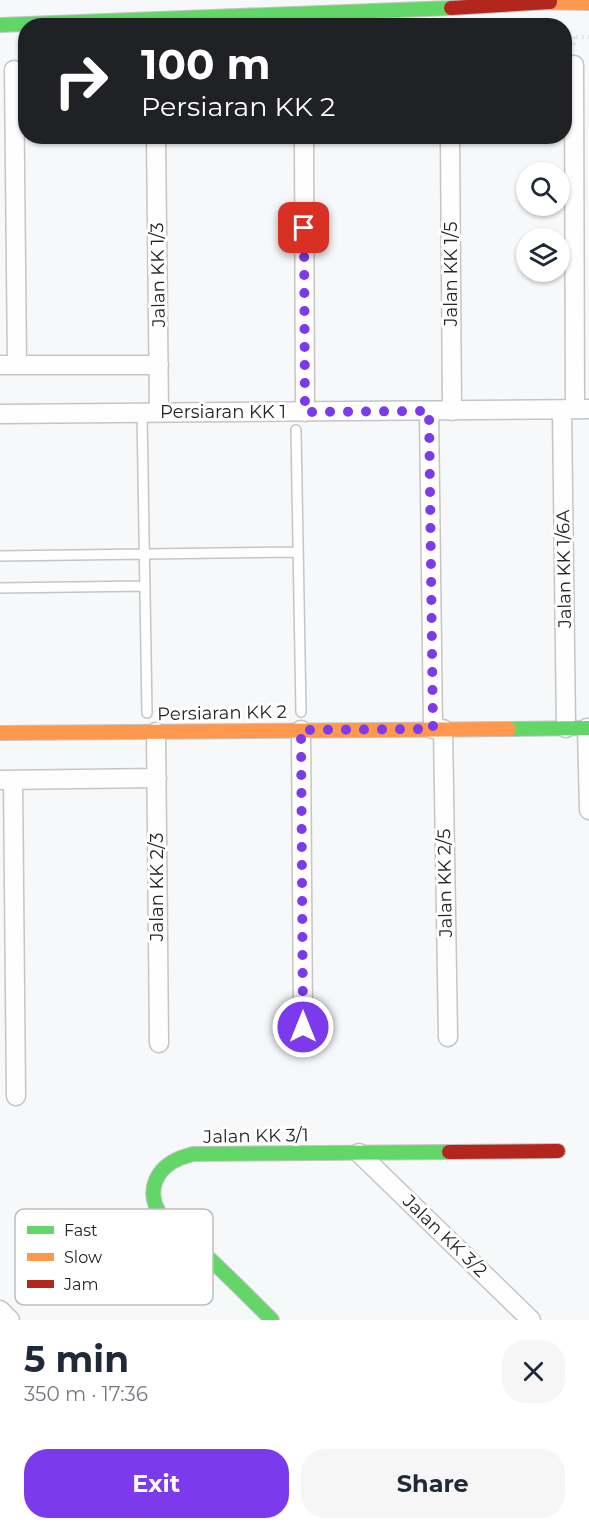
<!DOCTYPE html>
<meta charset="utf-8">
<style>
:root{--surface:#fff;--page:#f6f6f7;--text:#1f2937;--muted:#747a83;--accent:#7c3aed}
body{margin:0;font-family:Montserrat,sans-serif;background:var(--page);color:var(--text);height:100vh;display:flex;flex-direction:column;font-size:22px;white-space:nowrap}
*{box-sizing:border-box;margin:0}
p{font-size:20px;color:var(--muted)}
.icon{flex:none;width:33px;height:33px;fill:none;stroke:currentColor;stroke-width:2;stroke-linecap:round;stroke-linejoin:round}
.map{position:relative;height:1320px;overflow:hidden}
.panel{display:flex;flex-direction:column;background:var(--surface);flex:1}
.panel>*{flex:none}
.hud{position:absolute;left:18px;top:18px;width:554px;height:126px;border-radius:24px;box-shadow:0 2px 4px #0004;background:#202124;color:#fff;overflow:hidden}
.tools{position:absolute;left:516px;top:162px;display:grid;gap:12px}
.tools a{display:grid;place-items:center;width:54px;height:54px;border-radius:50%;background:var(--surface);box-shadow:0 2px 4px #0004;font-size:30px}
.pin{position:absolute;display:grid;place-items:center;width:51px;height:51px;color:#fff;margin:-26px;border-radius:12px;box-shadow:0 3px 9px #0006}
.me{position:absolute;width:66px;margin:-33px;rotate:0deg;stroke-linejoin:round;filter:drop-shadow(0 0 4px #0008)}
.turn{display:flex;align-items:center;gap:21px;height:126px;padding:0 24px;font-size:27px}
.turn .icon{width:78px;height:78px;stroke-width:2.5}
.turn b{display:block;font-size:42px;line-height:51px}
.round{display:grid;place-items:center;flex:none;width:63px;height:63px;border-radius:24px;background:var(--page)}
.head{display:flex;align-items:center;justify-content:space-between;height:102px;padding:0 24px}
h1{font-size:36px;font-weight:700;line-height:45px}
.primary-button{display:flex;gap:12px;margin-top:auto;padding:12px 24px}
.primary-button a{flex:1;height:69px;border-radius:24px;background:var(--accent);color:#fff;font-size:24px;font-weight:700;line-height:69px;text-align:center}
.primary-button a+a{background:var(--page);color:var(--text)}
.map>svg:first-child{display:block}
.lines{fill:none;stroke-linecap:round;stroke-linejoin:round}
.lane-casing{stroke:#c4c5c6;stroke-width:12}
.street-casing{stroke:#c4c5c6;stroke-width:21}
.fast-casing{stroke:#c4c5c6;stroke-width:16}
.slow-casing{stroke:#c4c5c6;stroke-width:16}
.jam-casing{stroke:#c4c5c6;stroke-width:16}
.path{stroke:#e2e2e3;stroke-width:4;stroke-dasharray:1.5 4.5;stroke-linecap:butt}
.lane{stroke:#fefefe;stroke-width:9}
.street{stroke:#fefefe;stroke-width:18}
.fast{stroke:#63d668;stroke-width:14}
.slow{stroke:#ff974d;stroke-width:14}
.jam{stroke:#b3261e;stroke-width:14}
.route{stroke:#7c3aed;stroke-width:10;stroke-dasharray:0 18}
.labels{text-anchor:middle;dominant-baseline:central;stroke-width:6;stroke-linejoin:round;paint-order:stroke}
.street-label{font-size:18px;fill:#242425;stroke:#fff}
.key{fill:#fff;stroke:#bdbdbe;stroke-width:1.5}
.key-label{font-size:16px;fill:#242425}
</style>
<div class="map">
<svg width="589" height="1320" viewBox="0 0 589 1320">
<rect width="100%" height="100%" fill="#f7f8f9"/>
<g class="lines">
<g class="lane-casing">
<path id="lane" d="M142 413 147 713
M296 430 301 712
M0 556 298 552
M0 588 145 586"/>
</g>
<g class="street-casing">
<path id="street" d="M574 65 575 409
M14 70 17 365
M156 136 159 413
M304 136 305 412
M450 136 452 411
M0 365H159
M562 410 566 728
M429 411 433 729
M0 414 589 409
M587 728 589 810
M443 729 448 1037
M301 730 303 1027
M156 732 159 1043
M0 780 157 778
M13 780 16 1096
M359 1153 531 1320
M0 1310 10 1320"/>
</g>
<g class="fast-casing">
<path id="fast" d="M0 25 451 8
M509 729 589 728
M272 1320C252 1300 232 1280 212 1261 190 1241 141 1215 156 1180 163 1164 178 1158 193 1154L449 1152"/>
</g>
<g class="slow-casing">
<path id="slow" d="M532 2 589 3
M0 733 509 729"/>
</g>
<g class="jam-casing">
<path id="jam" d="M451 8 550 2
M449 1152 558 1151"/>
</g>
<path class="path" d="M564 37H589
M574 37V49"/>
<use href="#lane" class="lane"/>
<use href="#street" class="street"/>
<use href="#fast" class="fast"/>
<use href="#slow" class="slow"/>
<use href="#jam" class="jam"/>
</g>
<g class="lines">
<path class="route" d="M303 1027 301 730 433 729 429 411 305 412 304 228"/>
</g>
<g class="labels">
<g class="street-label">
<text transform="translate(451 274) rotate(-90)">Jalan KK 1/5</text>
<text transform="translate(158 275) rotate(-91)">Jalan KK 1/3</text>
<text x="223" y="412">Persiaran KK 1</text>
<text transform="translate(564 569) rotate(-91)">Jalan KK 1/6A</text>
<text transform="translate(222 713) rotate(-1)">Persiaran KK 2</text>
<text transform="translate(445 883) rotate(-91)">Jalan KK 2/5</text>
<text transform="translate(157 887) rotate(-90)">Jalan KK 2/3</text>
<text transform="translate(256 1136) rotate(-1)">Jalan KK 3/1</text>
<text transform="translate(445 1236) rotate(44)">Jalan KK 3/2</text>
</g>
</g>
<rect x="15" y="1209" width="198" height="96" rx="9" class="key"/>
<rect x="27" y="1226" width="27" height="8" fill="#63d668"/>
<rect x="27" y="1253" width="27" height="8" fill="#ff974d"/>
<rect x="27" y="1280" width="27" height="8" fill="#b3261e"/>
<g class="key-label">
<text x="64" y="1236">Fast</text>
<text x="64" y="1263">Slow</text>
<text x="64" y="1290">Jam</text>
</g>
</svg>
<div class="tools">
<a><svg class="icon" aria-label="search" viewBox="0 0 24 24"><circle cx="10" cy="10" r="6"/><path d="M15 15l6 6"/></svg></a>
<a><svg class="icon" aria-label="layers" viewBox="0 0 24 24"><path d="M12 4l9 5-9 5-9-5zM3 14l9 5 9-5"/></svg></a>
</div>
<div class="pin" style="left:304px;top:228px;background:#d93025"><svg class="icon" aria-label="arrive" viewBox="0 0 24 24"><path d="M6 21V4h12l-3 4 3 4H6"/></svg></div>
<svg class="me" style="left:303px;top:1027px" viewBox="-20 -20 40 40"><circle r="17" fill="#7c3aed" stroke="#fff" stroke-width="3"/><path d="M0-11L8 9 0 5-8 9z" fill="#fff"/></svg>
<div class="hud">
<div class="turn"><svg class="icon" aria-label="right" viewBox="0 0 24 24"><path d="M7 20v-9h11M14 6l5 5-5 5"/></svg><div><b>100 m</b>Persiaran KK 2</div></div>
</div>
</div>
<section class="panel">
<div class="head"><div><h1>5 min</h1><p>350 m · 17:36</p></div><a class="round"><svg class="icon" aria-label="close" viewBox="0 0 24 24"><path d="M6 6l12 12M18 6L6 18"/></svg></a></div>
<div class="primary-button"><a>Exit</a><a>Share</a></div>
</section>
